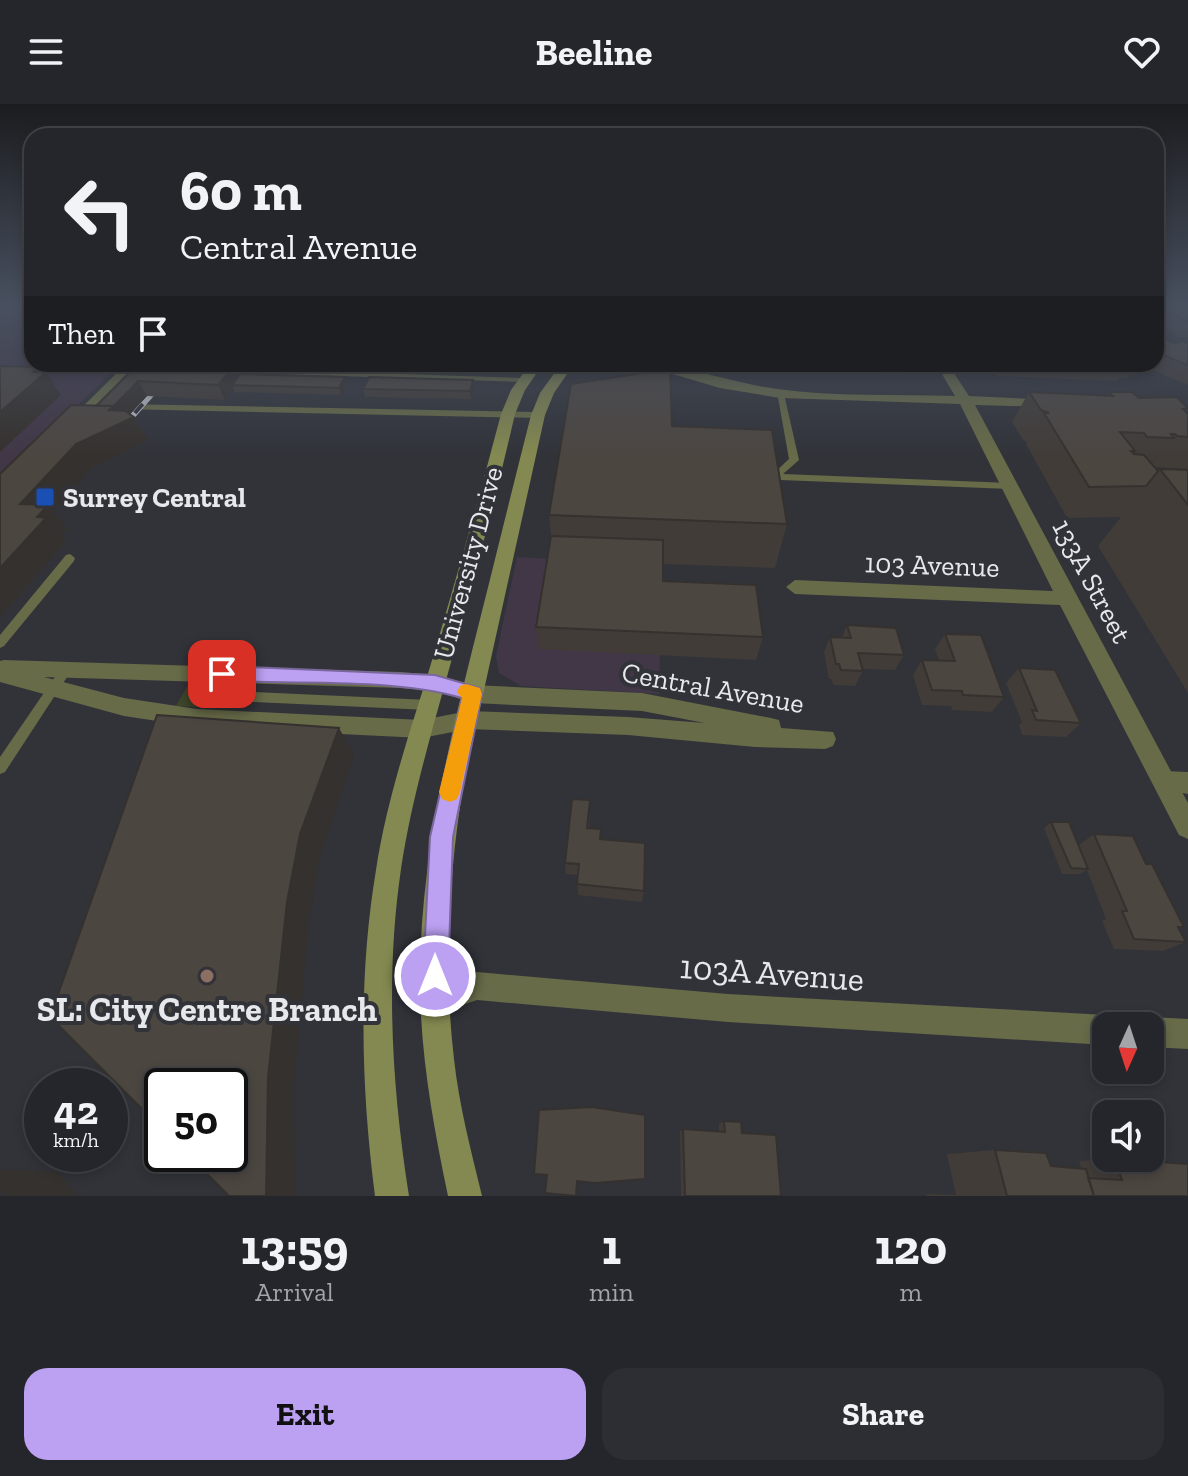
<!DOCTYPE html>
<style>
:root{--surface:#25262b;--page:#2d2e33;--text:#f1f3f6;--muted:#a3a5a9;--line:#424347;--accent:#bca0f2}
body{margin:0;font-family:"Zilla Slab",serif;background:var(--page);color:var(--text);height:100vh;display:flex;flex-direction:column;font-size:30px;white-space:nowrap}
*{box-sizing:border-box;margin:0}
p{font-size:26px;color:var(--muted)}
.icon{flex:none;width:44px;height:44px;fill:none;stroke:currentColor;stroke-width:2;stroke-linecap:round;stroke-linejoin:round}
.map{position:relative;height:1092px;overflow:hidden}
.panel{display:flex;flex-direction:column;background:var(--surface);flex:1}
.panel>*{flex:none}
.top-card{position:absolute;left:24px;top:24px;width:1140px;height:244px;border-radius:24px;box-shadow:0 4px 12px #0003,0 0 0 2px var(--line);background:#25262b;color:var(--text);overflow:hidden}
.needle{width:52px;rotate:183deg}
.controls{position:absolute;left:1092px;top:908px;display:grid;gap:16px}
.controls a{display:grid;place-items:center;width:72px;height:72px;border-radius:16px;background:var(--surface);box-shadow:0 4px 12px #0003,0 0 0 2px var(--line);font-size:40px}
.speed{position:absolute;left:24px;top:964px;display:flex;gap:16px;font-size:40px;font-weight:700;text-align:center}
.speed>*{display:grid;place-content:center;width:104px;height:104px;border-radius:50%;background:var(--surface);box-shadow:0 4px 12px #0003,0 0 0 2px var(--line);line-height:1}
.speed small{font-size:20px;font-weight:400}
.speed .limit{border:4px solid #111;border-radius:12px;background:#fff;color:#111}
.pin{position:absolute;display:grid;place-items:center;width:68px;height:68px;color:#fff;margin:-34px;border-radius:16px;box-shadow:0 4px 12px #0006}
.me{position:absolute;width:88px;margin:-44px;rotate:0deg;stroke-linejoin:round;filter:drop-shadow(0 0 6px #0008)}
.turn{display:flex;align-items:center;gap:28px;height:168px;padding:0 24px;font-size:36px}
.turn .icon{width:104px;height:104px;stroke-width:2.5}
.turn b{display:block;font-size:56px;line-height:68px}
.then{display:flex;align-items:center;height:76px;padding:0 24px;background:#0003;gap:16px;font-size:30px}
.eta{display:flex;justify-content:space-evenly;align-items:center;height:136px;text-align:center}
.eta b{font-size:48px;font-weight:700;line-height:56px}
.primary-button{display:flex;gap:16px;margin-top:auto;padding:16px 24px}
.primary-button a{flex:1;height:92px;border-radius:24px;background:var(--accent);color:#111;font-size:32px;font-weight:700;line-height:92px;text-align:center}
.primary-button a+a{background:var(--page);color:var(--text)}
header{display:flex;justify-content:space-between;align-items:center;height:104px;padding:0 24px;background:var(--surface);font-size:36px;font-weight:700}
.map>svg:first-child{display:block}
.commercial{fill:#413747}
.green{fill:#3f472a}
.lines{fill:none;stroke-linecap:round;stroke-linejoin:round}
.service{fill:#676b48;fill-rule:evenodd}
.minor{fill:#676b48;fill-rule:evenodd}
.tertiary{fill:#676b48;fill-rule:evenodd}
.secondary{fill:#848951;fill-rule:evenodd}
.rail-casing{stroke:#c0c2c7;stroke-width:6}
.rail{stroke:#313339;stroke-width:4;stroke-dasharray:12;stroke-linecap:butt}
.wall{fill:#413c38}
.shaded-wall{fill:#35312e}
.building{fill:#4c4641;stroke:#35312e;stroke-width:2}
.route{fill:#bca0f2;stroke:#7a689d;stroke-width:2}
.slow{fill:#f59e0b}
.transit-dot{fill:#1a4fb4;stroke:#313339;stroke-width:3}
.education-dot{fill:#8d6e63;stroke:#313339;stroke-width:3}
.labels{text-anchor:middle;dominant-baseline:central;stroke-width:8;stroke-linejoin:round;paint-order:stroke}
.poi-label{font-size:28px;font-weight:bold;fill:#e6e8ec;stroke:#313339;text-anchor:start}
.street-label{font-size:28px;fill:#e6e8ec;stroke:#313339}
.near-street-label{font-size:34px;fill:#e6e8ec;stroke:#313339}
.near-poi-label{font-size:34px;font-weight:bold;fill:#e6e8ec;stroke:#313339}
</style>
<header><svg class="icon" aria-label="menu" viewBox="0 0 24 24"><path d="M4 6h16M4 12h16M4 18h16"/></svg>Beeline<svg class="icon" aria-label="heart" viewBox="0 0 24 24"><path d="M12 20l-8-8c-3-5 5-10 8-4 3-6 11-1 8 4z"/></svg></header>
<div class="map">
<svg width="1188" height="1092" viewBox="0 0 1188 1092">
<rect width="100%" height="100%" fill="#313339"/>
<path class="commercial" d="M0 199H32V260H119L0 380Z
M517 453 662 461 659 590 521 582 499 569 496 552Z"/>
<path class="green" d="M190 577 241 579 229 604 176 602Z"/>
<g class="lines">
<path class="service" d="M212 264 524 274 528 276 524 278 215 268 211 266Z
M777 288 784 290 799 356 783 370 1010 379 1015 382 1010 385 780 376 778 379H772V371L789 355Z
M122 300 538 308 542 311 538 314 119 305 118 303Z
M70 450 75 454 74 457 4 542 0 544V531L66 451Z
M67 559 71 561 73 564 71 567 5 668 0 670V653L63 561Z
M235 587 429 596 434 597 435 601 434 605 429 606 235 597 231 596 229 592 231 588Z"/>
<path class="minor" d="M639 260C685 260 731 279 777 285 835 293 897 290 955 292L936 260H948L969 292 1053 296 1055 299 1048 303 975 301 1188 699V735L1179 731 1060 501 795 490 786 483 795 476 1053 487 960 300 780 294 720 284Z
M477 868 728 890 1106 911 1116 916 1119 922H1106V941L728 918 477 896 436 910 426 906 422 896 426 886Z
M1150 913 1188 915V945L1150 943V922H1138L1140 918Z"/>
<path class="tertiary" d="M126 260H139L79 322H69V316Z
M4 556 400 568 435 571 473 581 642 589 771 614 779 616 781 624 833 628 836 635 833 642 825 645 755 643 628 631 468 625 422 634 197 623 124 612 0 578V557ZM44 573 400 584 435 587 473 599 642 607 705 619 628 613 468 607 422 616 197 605 124 594Z
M1164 667 1188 668V690L1156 684 1152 677 1156 670Z"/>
<path class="secondary" d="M530 260H543L525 286 515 310C495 397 472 483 448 569 430 634 411 698 401 765 385 874 392 984 409 1092H375C361 983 358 874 376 766 386 700 407 636 427 573 453 486 478 398 501 310L511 286Z
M561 260H574L554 289 545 311 464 676C449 769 443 861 454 955 459 1001 471 1047 482 1092H448C433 1020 420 949 420 876 420 763 445 656 472 547 492 468 511 390 531 311L540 289Z"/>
<g class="rail-casing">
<path id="rail" d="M119 327 178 260"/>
</g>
<use href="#rail" class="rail"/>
</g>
<path class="wall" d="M0 199H26L17 206 0 205Z
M1156 199 1188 201V233H1177L1160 221H1156Z
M1156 226 1162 233 1168 237 1177 240 1188 239V281L1138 260H1156Z
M780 260H806L804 267 796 268 783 266Z
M871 260H903L899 271 876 270Z
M992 260H1136L1127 274H1119L1117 277 997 272Z
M134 264 235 277 345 273 347 280 341 291 235 288 234 285 225 296 147 292 130 310 134 313 148 336 93 363 53 408 67 425 61 431 66 437 0 514 96 302Z
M474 284 471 295 365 293 363 285Z
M1029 288 1107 292 1109 288 1188 305 1186 308 1188 310V365L1154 363 1158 367 1160 365 1188 366V589L1098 442 1121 413 1067 414 1026 340 1027 338 1023 336 1012 318Z
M672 322 787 420 775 464 663 460V477L763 533 756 556 539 545 536 523 551 432 549 411Z
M847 521 904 551 895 566 862 565 863 567 855 582 833 581 832 575H829L824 548 830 533H842Z
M945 530 1004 593 992 608 952 606 951 602 922 601 913 571 922 556H939L935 545Z
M1019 564 1081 619 1066 633 1022 631 1019 621 1022 618 1006 579Z
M590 709 589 724 601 725 600 735 644 787 642 798 578 791V771L566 770 565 759Z
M1051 718 1079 741 1094 730 1146 760 1184 823 1179 825 1186 838 1163 847 1114 845 1102 817 1106 815 1087 766 1079 770H1062L1044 724Z
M724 1017 742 1029 781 1092H681L680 1027 683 1025 719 1027V1020Z
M995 1046 1051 1062 1082 1065 1079 1057 1114 1055 1188 1092H927V1090L956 1091 947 1050Z"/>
<path class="shaded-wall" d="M12 199H26L17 206Z
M39 263 44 270 46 268 61 291 0 348V308L33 268Z
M230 266 236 281H232L234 285 225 296 218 281Z
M345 273 347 280 341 291 339 284Z
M473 276 474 284 471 295 470 287Z
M138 277 147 292 123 318 134 313 148 336 93 363 53 408 67 425 61 431 66 437 0 514V464L20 400 76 340Z
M339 624 354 651 320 753 309 818 294 982 295 1092H266L268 973 287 798 300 730Z
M0 1066 57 1067 78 1092H4L0 1087Z"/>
<path class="building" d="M1156 199H1186L1188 201V218L1170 207 1160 206 1156 201Z
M1156 226 1164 229 1160 232 1168 237 1177 240 1181 237 1188 239V261L1156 248Z
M877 260H900L902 263H878Z
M0 262 39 263 33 268H46L0 308Z
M134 264 230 266 218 281 138 277 110 306 113 302H96Z
M670 265 672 322 772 326 787 420 549 411 571 280Z
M240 270 345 273 339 284 232 281Z
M369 273 473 276 470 287 363 285Z
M1029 288 1113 292 1109 288H1132L1139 294 1177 293 1188 305H1183L1188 310V333L1177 332 1175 330H1171L1174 334 1147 333 1144 329 1120 328 1135 347H1131L1134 350 1144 351 1158 367 1146 382 1089 383 1044 309H1049L1041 306Z
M71 301 113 302 109 306 125 307 134 313 76 340 20 400 48 401 37 413 46 414 0 464V370Z
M1160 365 1188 366V401Z
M551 432 663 436V477L756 481 763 533 536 523Z
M847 521 896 524 904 551 858 549 863 567 841 566 839 560H836L830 533 851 534Z
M945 530 981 531 1004 593 963 591 962 587 932 586 922 556 955 557Z
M1019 564 1055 566 1081 619 1036 616 1032 606 1037 607Z
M157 611 339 624 300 730 287 798 268 973 266 1092H229L187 1050H230V982H162V1025L50 913Z
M572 695 590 696 587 724 601 725 600 735 645 739 644 787 577 780 579 760 565 759Z
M1051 718H1069L1088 765 1071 764Z
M1094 730 1133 732 1146 760H1152L1184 823H1178L1186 838 1134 835 1122 807H1127Z
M592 1003 645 1011V1075L595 1079 577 1077 576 1092 545 1089 547 1071 534 1070 539 1006Z
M724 1017 741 1018 742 1029 776 1031 781 1092H685L683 1025 725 1028Z
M995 1046 1046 1049 1051 1062 1086 1065 1094 1092H1007Z
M1114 1055 1188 1060V1092H1094L1088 1074 1122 1076Z"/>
<linearGradient id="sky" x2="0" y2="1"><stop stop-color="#1b1c1f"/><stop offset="0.57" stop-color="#48505f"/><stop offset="1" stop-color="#48505f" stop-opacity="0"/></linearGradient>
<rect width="1188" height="352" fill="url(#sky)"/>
<path class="route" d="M222 562 435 571 480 584 482 590 453 733 448 872 444 881 435 885 426 881 423 872 430 733 462 594C394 574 295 580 222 577L216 575 213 570 216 564Z"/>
<path class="slow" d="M466 580 480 584 482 590 460 688 457 695 450 698 442 695 439 688 462 594 457 588 460 582Z"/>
<rect class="transit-dot" x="35" y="383" width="20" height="20" rx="4"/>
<circle class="education-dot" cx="207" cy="872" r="8"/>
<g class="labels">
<g class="poi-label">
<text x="63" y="393">Surrey Central</text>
</g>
<g class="street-label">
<text transform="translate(468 459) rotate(-75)">University Drive</text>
<text transform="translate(932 461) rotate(2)">103 Avenue</text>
<text transform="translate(1092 477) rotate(62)">133A Street</text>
<text transform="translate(713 584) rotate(10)">Central Avenue</text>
</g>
<g class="near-street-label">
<text transform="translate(772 869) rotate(4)">103A Avenue</text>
</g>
<g class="near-poi-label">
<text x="207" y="905">SL: City Centre Branch</text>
</g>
</g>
</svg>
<div class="controls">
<a><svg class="needle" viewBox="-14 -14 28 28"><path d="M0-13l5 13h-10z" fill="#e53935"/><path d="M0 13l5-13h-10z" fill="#a3a5a9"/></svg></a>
<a><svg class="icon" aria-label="sound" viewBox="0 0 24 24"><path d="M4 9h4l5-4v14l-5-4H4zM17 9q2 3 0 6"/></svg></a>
</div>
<div class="speed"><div>42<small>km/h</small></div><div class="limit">50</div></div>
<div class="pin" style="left:222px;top:570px;background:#d93025"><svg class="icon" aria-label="arrive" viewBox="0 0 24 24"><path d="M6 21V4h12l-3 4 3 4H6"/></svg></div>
<svg class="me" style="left:435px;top:872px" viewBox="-20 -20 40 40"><circle r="17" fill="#bca0f2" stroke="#fff" stroke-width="3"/><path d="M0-11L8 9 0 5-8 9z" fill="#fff"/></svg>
<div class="top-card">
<div class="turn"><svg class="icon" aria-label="left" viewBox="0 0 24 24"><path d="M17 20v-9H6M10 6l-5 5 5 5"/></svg><div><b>60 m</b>Central Avenue</div></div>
<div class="then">Then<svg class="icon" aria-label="arrive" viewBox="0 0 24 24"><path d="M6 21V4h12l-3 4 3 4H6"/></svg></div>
</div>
</div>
<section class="panel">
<div class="eta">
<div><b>13:59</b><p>Arrival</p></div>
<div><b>1</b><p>min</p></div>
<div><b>120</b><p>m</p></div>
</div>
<div class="primary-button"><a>Exit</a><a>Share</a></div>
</section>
